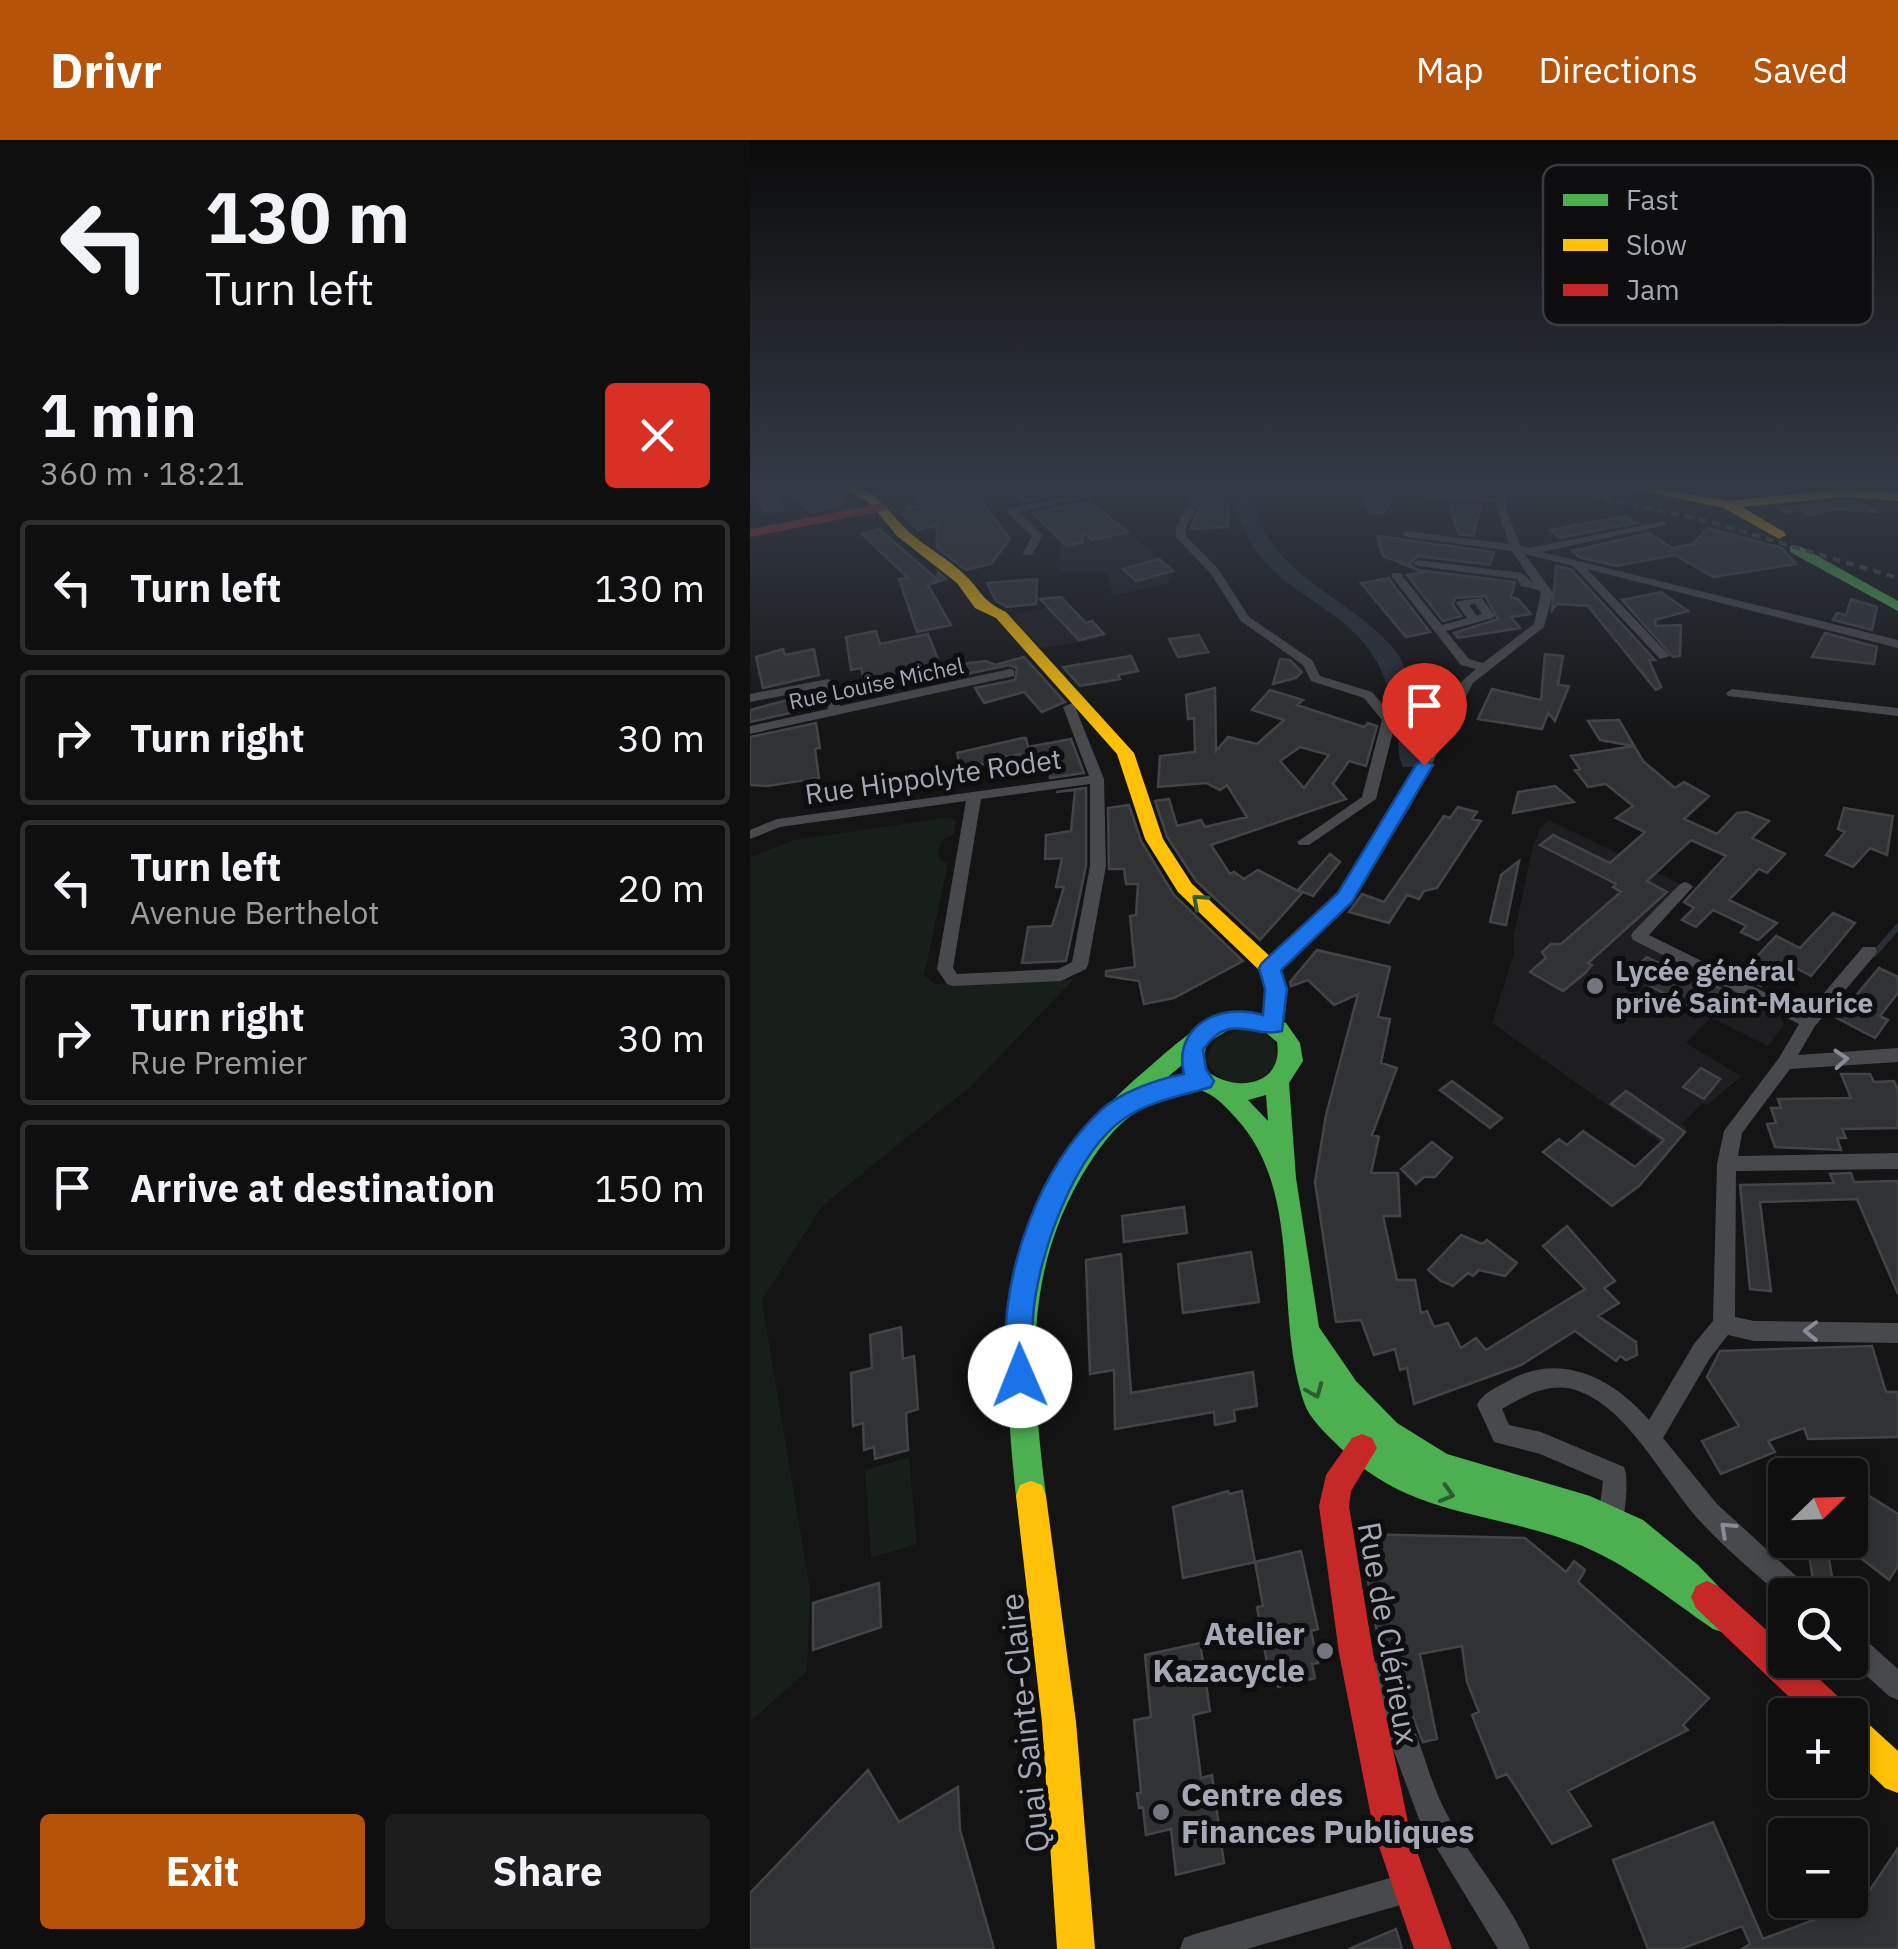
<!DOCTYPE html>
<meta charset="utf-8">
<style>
:root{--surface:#0f0f0f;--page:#1d1d1d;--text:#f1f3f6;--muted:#9b9c9e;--line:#2f2f2f;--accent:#b45309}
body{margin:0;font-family:"IBM Plex Sans",sans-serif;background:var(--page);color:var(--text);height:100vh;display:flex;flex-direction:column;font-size:38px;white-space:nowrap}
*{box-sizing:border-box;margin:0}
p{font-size:32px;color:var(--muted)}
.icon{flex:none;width:55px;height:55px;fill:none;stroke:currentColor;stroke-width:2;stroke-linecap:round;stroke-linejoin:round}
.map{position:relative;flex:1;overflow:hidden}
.details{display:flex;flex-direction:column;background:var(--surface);width:750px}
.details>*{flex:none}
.top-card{background:#0f0f0f;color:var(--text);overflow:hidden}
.needle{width:65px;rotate:67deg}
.buttons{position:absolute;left:1018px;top:1318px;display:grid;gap:20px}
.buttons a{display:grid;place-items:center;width:100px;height:100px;border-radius:10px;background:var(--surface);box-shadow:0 5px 15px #0003,0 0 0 2px var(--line);font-size:50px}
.pin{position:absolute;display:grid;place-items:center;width:85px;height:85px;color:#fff;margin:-102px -42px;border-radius:50% 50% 50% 0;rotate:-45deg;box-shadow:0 0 10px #0007}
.pin .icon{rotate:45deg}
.me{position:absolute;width:110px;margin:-55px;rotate:359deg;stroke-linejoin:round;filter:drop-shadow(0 0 8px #0008)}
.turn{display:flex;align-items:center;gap:35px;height:210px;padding:0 40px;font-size:45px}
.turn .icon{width:130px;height:130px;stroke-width:2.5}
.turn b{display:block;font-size:70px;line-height:85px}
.round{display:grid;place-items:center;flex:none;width:105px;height:105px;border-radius:10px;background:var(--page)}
.headline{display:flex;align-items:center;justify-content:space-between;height:170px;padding:0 40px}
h1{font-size:60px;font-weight:700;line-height:75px}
.primary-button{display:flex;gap:20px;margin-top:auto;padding:20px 40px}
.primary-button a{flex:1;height:115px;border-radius:10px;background:var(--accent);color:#fff;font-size:40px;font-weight:700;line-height:115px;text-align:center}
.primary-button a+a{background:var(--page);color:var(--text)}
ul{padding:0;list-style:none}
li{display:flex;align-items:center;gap:30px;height:135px;margin:0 20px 15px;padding:0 20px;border:5px solid var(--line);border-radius:10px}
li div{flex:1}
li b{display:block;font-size:38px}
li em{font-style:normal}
header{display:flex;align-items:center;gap:60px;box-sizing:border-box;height:140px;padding:0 50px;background:var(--accent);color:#fff}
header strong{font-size:48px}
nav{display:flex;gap:55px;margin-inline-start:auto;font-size:35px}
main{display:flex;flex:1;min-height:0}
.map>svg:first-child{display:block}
.built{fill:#1e1e21}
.green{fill:#181e19}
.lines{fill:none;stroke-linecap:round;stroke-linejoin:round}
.stream{stroke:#272e36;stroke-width:6}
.river{fill:#272e36;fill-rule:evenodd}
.building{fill:#313234;stroke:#424448;stroke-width:2.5;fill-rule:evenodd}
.street{fill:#48494d;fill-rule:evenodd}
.fast{fill:#4caf50;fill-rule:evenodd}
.slow{fill:#ffc107;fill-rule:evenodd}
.jam{fill:#c62828;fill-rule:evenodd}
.rail{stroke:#48494c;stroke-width:4;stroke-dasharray:8 6;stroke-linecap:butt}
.oneway{stroke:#2d5e30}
.oneway2{stroke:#888c96}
.route{fill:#1a73e8;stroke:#114b97;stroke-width:2.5}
.poi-dot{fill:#72757d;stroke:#0e0e10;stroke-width:4}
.labels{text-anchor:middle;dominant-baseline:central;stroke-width:10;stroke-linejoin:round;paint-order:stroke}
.far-street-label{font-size:22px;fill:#a4a9b5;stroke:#0e0e10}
.street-label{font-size:28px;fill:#a4a9b5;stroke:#0e0e10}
.poi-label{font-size:28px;font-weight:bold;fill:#a4a9b5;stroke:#0e0e10;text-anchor:start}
.near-poi-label{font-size:32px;font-weight:bold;fill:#a4a9b5;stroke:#0e0e10;text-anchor:end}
.near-street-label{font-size:32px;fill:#a4a9b5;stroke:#0e0e10}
.key{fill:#0e0e10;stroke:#3b3c42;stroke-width:2.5}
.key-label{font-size:28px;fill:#a4a9b5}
</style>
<header>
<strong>Drivr</strong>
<nav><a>Map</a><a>Directions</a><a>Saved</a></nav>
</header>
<main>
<section class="details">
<div class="top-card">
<div class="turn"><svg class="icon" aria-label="left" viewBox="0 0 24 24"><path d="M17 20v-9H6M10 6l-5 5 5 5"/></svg><div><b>130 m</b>Turn left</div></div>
</div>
<div class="headline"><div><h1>1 min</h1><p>360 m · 18:21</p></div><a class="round" style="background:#d93025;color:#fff"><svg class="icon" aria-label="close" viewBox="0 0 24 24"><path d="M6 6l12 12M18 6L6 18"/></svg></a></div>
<ul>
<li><svg class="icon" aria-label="left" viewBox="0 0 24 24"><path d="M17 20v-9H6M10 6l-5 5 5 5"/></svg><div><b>Turn left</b></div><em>130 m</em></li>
<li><svg class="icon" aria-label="right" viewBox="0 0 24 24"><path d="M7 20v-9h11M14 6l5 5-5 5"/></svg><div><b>Turn right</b></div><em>30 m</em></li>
<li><svg class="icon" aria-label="left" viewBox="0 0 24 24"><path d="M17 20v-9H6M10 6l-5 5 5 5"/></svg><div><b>Turn left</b><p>Avenue Berthelot</p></div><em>20 m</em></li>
<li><svg class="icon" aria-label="right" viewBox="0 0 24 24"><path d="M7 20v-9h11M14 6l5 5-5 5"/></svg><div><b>Turn right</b><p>Rue Premier</p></div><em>30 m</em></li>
<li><svg class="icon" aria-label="arrive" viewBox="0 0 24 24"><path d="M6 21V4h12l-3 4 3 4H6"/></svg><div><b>Arrive at destination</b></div><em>150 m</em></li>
</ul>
<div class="primary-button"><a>Exit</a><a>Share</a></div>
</section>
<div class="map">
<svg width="1148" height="1809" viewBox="0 0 1148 1809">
<rect width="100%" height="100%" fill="#141414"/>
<path class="built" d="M371 386 423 431 419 443 362 456 357 431 309 433 310 399Z
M319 465 354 494 346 496 348 499 290 508 262 477 268 473Z
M799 680 930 744 881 798 1029 874 1034 885 1018 906 961 877 936 903 991 936 958 965 952 963 932 984 937 988 921 1010 742 883 764 814V794L783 706 791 686Z"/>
<path class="green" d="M200 677 206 682 204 694 194 699 188 709 190 720 198 723 174 836 185 844 324 839 221 946 72 1066 12 1160 60 1448 57 1531 0 1582V717L45 700Z
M491 889 510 892 524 901 528 922C511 949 470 951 456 920L465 900Z
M159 1317 167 1404 121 1418 115 1330Z"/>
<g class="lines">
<path class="stream" d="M1124 814 1148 787"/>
<path class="river" d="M484 346H507L503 351C508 431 598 454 644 509 657 525 663 554 670 574 675 588 681 613 673 627H653C647 616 649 602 648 590 646 569 635 534 624 517 590 462 522 453 494 389 487 374 482 362 484 346Z"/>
</g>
<path class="building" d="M0 346H20L33 369 16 372Z
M74 346 94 363 61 373 41 355Z
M182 346H220L260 399 241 424 216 430 187 408V385L168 390 152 374 160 373 156 368 171 365 159 350Z
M256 346H320L325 351 273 362Z
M611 346H636L632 351 641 357 635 372 620 373Z
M475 350 470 367 478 366V387L440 389 449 369 440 363 449 353Z
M338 361 378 392 342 400 333 392 332 403 317 406 283 373Z
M1094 361 1111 362 1126 372 1086 369 1059 375 1053 370 1035 372 1029 368Z
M699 365H731L723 396 709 394Z
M875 376 885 383 810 398 800 390Z
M958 388 1032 408 1046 424 963 437 925 415 866 426 829 417 822 411 899 393 922 408 943 404Z
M129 389 188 440V432L196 439 178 445 201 485 167 492 149 439 158 438 112 394Z
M627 396 744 412 740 425 668 416 659 424 668 430 765 442 761 457 768 459 781 474 761 477 770 488 708 498 704 493 748 479 735 456 705 458 703 465 711 476 693 481 657 435 673 432 633 416Z
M409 419 423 431 386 441 373 429Z
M806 426 821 429 905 520H899L911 547 906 550 838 466 807 464 802 470Z
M639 438V439L680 492 656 497 611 443Z
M287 439 286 464 257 467 246 461 237 443Z
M911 452 938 471 905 480 906 486 931 485 930 516 923 517 872 460Z
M311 457 336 483 342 481 354 494 329 500 290 459Z
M1101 459 1127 467 1122 490 1083 480 1087 473 1096 475Z
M126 491 130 504 178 494 193 532 116 547 111 528 101 530 96 497Z
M1075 493 1127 507 1124 524 1062 517Z
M449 495 458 512 428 517 419 499Z
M33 509 35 515 64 509 69 535 13 548 6 517Z
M795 514 813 516 808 545 819 546 805 581 798 573 792 589 728 579 742 549 791 560Z
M381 516 388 531 368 535 370 539 330 546 313 527Z
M274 517 315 562 292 572 274 552 234 563 225 548 265 540 267 528 259 525 217 534 211 524 236 521 245 525Z
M530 519 540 520 552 532 546 538 523 544Z
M465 548 466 611 478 597 507 604 534 580 502 570 520 550 553 560 547 565 614 587 618 583 627 586 616 626 599 621 583 644 596 659 461 705 480 734 484 732 494 739 508 730 552 753 510 800 446 741 417 697 405 661 419 659 427 686 451 680 455 687 497 677 477 645 470 650 456 643 408 647 410 616 445 612 444 578 438 579 436 555ZM550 607 579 615 554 648 530 621Z
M60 554 63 568 0 582V570Z
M869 580 893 621 925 648 934 642 959 656 934 679 967 694 987 673 997 672 1019 681 1002 698 1035 714 1017 733 1009 729 979 760 1027 783 1008 800 991 792 996 786 963 770 946 787 932 780 944 768 934 762 976 716 941 700 897 741 917 752 838 823 842 825 834 834 813 851 780 832 796 818 792 812 801 804H811L871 752 863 747 866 744 790 705 803 695 860 723 895 692 866 678 883 666 856 644 838 647 825 630 830 629 821 616 884 606 850 600 838 581Z
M66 583 70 608 65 609 69 638 17 646 0 645V597Z
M272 598H276L278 607 321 599 334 633 300 638 299 630 277 634 270 614 236 621V624L210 626 207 613Z
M805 646 824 662 763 673 768 652Z
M336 648V726L316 821 272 823 278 787 302 786 314 747H306L312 718 295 719 296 695 321 691 325 650 306 652Z
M379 665 391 701 424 755 493 821 424 858 394 864 389 841 356 836V831L385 827 380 776 386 775 388 744H376L374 729H359L358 668Z
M708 667 727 672 722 679 731 681 687 748 674 751 669 759 657 755 639 783 599 772 612 754 634 762 694 676 700 678Z
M1094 668 1143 676 1137 715 1120 708 1103 727 1076 715 1095 692 1088 689Z
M580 714 590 722 563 756 548 750Z
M769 721 756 785 740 782 751 735Z
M1083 773 1105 783 1061 836 1042 826 1036 832 1027 828 1011 846 961 822 992 832 1026 796 1050 808Z
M567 810 640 827 628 877 640 879 631 923 647 928 622 995 629 997 621 1033H648L650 1076H633L647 1140H665L671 1173 677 1171 684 1187 698 1183 711 1208 726 1198 736 1210 835 1149 793 1106 817 1086 865 1141 854 1148 869 1163 848 1176 886 1202 887 1215 876 1220 870 1216 866 1221 825 1191 771 1225 664 1264 657 1228 650 1230 645 1209 624 1215 611 1180 586 1182 565 1042 576 975 608 854 584 865 558 840 541 846 540 842Z
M897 817 945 842 948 837 996 862 978 874 951 863 945 870 878 834Z
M1129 828 1148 837V853L1130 876 1138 880 1125 898 1087 878Z
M951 928 970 939 954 959 933 947Z
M1091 934H1120L1124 942 1144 941 1148 950V988L1092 989 1096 998H1087L1091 1010 1025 1007 1017 984 1026 983 1021 968H1031L1028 959 1101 958Z
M702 941 752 978 740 988 690 950Z
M876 951 935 992 889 1046 862 1066 793 1012 809 999 817 1005 833 991 885 1027 914 1000 861 964Z
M682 1002 702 1018 685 1037H674L666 1044 651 1029Z
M1101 1033 1104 1042 1148 1041V1154L1107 1059 1010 1062 1021 1151 1000 1149 990 1045 1084 1043 1080 1034Z
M434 1067 437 1093 374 1102 372 1076Z
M711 1095 732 1104 737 1100 767 1123 755 1136 729 1130 723 1136 718 1133 703 1146 691 1141 678 1130Z
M501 1112 509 1162 433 1173 428 1124Z
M371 1114 381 1253 503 1232 507 1266 484 1270 485 1281 465 1285 464 1272 365 1289 364 1230 340 1234 336 1120Z
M151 1187 153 1219 164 1216 168 1269 156 1273 158 1310 125 1319 124 1307 114 1310 113 1283 103 1286 101 1233 122 1228 120 1195Z
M1122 1206 1136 1252H1148V1297L1058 1299 1054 1288 1018 1301 1025 1312 971 1334 952 1301 989 1286 957 1237 970 1211Z
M478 1351 479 1354 492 1351 505 1422 433 1438 423 1367Z
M1113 1352 1148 1374V1426L1139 1440 1112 1419 1117 1412 1100 1398V1389L1110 1375 1101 1368Z
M610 1394 775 1398 816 1432 824 1421 835 1430 828 1442 959 1558 933 1585 938 1590 818 1651 841 1686 802 1704 757 1634 747 1638 722 1575 729 1572 717 1542 712 1506 670 1514 687 1599 673 1602 654 1556 632 1522Z
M551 1411 568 1489 561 1491 568 1523 562 1524 565 1538 528 1547 525 1533 519 1534 507 1467 513 1466 505 1422Z
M1059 1415 1079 1418 1084 1450 1064 1447Z
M129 1443 131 1487 63 1510V1463Z
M450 1503 460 1571 443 1575 451 1638 462 1635 474 1723 426 1735 421 1689 396 1695 393 1667 389 1668 387 1653 391 1652 384 1580 401 1577 395 1515Z
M118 1630 149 1682 208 1647 210 1690 244 1809H0V1753Z
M963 1682 1013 1799 1112 1762 1148 1708V1809H992L1000 1804 992 1786 931 1809H898L863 1720Z
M646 1789 652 1809H599Z"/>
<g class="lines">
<path class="street" d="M138 346H150L124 359 115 357Z
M345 346H355L350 355 269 372 293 395 282 415H274L273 413 282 396 258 373V369L342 351Z
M404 346H415L405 354H399L397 352Z
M746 346H756L757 372 771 406 778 408 916 381V385L792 412 1148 500V508L837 429 920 516 910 519 823 426 775 414 803 453 794 487 723 543 660 667 600 762 526 832H514L512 828 514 824 590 754 646 667 712 541 726 529 711 525 642 437V433H650L692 485 717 478 706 463 708 461 732 458 745 476 743 478 696 491 719 519 733 523 784 484 791 453 788 450 771 446 767 439 668 426 663 423 668 420 772 433 783 443 762 411 657 397 652 394 657 391 759 404 745 363 641 353 636 350 641 347 745 357ZM725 464 732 474 727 476 719 465Z
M440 367 445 370 436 387V396L469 430 499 477 562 520 570 536 622 552 646 580 626 659 559 705H549L547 702 612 657 632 580 614 558 561 541 553 525 491 481 461 434 426 397V387L436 368Z
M260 529 264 530V536L0 594V586L78 569 73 548 0 562V554L78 539 84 543 90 566Z
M982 549 1148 568V576L978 556 976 553Z
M332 559 338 563 326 569 354 639 356 726 338 825 336 829 311 841 203 846 197 844 187 829 216 661 30 687 0 699V690L27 679 339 636 313 567ZM340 644V726L322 822 308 829 207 834 203 828 231 659Z
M935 742 940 744 943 747 940 750 899 795 1057 873 1113 807H1125L1127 811 1125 815 1065 886 1048 915 1148 908V922L1040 929 992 993 988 1016 1148 1013V1029L986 1031 985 1177 1004 1181 1148 1183V1203L1004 1201 978 1195 960 1218 913 1298 967 1364 1057 1446 1061 1455H1035V1460C1007 1434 976 1410 950 1381 915 1343 880 1271 831 1252 802 1240 776 1255 752 1269L759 1285 791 1292 874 1327C879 1337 876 1379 869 1388 865 1393 858 1395 853 1397L844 1394 841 1385 849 1373 853 1341 790 1314 744 1302 727 1265C732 1253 746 1248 758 1241 810 1211 863 1238 899 1280L944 1204 963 1181 967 1024 974 991 1029 918 1049 884 883 800 881 796 883 792 930 744Z
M1100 1490 1109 1494 1148 1529V1560L1139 1556 1099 1520Z
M620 1519C651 1532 673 1617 685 1648 707 1706 756 1752 780 1809H748L669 1679 626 1563 607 1532 611 1523Z
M661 1732 671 1737 676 1747 671 1757 661 1762 497 1809H430L434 1798 445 1794Z"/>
<path class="fast" d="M1040 406H1050L1148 461V471L1040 412Z
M500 871 536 883 550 903 553 921 539 943 546 1038 569 1187 606 1241 647 1283 697 1314 840 1356 893 1380 948 1425 968 1446 973 1457 987 1465 991 1477 987 1489 975 1493 963 1489C919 1459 873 1420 822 1402 746 1373 662 1375 599 1316 585 1302 562 1283 555 1265 522 1173 556 1053 485 977 475 966 465 955 450 950 434 946 414 959 400 965 374 976 357 997 341 1021 271 1128 281 1235 296 1356L292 1367 281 1371 270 1367 266 1356C247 1182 253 1049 397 929 431 900 454 875 500 871ZM500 887 515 892 527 902C534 945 487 953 458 932L453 920 457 903 480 889ZM432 925 436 934 414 940ZM516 955 518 981 498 960Z"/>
<path class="slow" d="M91 346C126 344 136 371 159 392 177 408 199 419 216 436 234 454 231 460 256 472L384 613 413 699 442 744 527 823 537 849 532 892 524 894 513 886 515 849 510 831 428 752 395 699 367 614 246 478 225 468 207 443 147 396 120 363Z
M869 346H893L978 361 1094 349 1148 353V361L1094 357 992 367 1034 392 1036 395 1029 399 974 368Z
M281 1341 292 1345 296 1356 326 1582 345 1809H307L292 1582 266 1356 270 1345Z
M1100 1573 1112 1578 1148 1611V1653L1135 1648 1100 1614V1575H1094Z"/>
<path class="jam" d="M132 363 138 367 137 370 0 397V389Z
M612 1294 622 1298 627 1308 601 1351 599 1366 623 1513 660 1692 702 1809H664L624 1692 589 1513 569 1366 576 1335 602 1298Z
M957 1441 968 1446 1035 1507V1520H1049L1095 1563 1100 1575H1058L946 1468 941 1457 946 1446Z"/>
<path class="rail" d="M798 346 961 382 1148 438"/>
</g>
<defs><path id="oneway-chevron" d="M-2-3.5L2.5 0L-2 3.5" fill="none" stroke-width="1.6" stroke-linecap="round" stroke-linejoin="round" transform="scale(2.5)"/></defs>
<g class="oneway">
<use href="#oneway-chevron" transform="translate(449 761) rotate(-138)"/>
<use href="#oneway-chevron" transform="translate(565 1251) rotate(68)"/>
<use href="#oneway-chevron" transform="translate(697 1354) rotate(16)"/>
</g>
<g class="oneway2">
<use href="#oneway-chevron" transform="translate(1091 919) rotate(-4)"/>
<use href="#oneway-chevron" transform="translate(1061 1191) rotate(-179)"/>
<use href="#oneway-chevron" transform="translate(977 1389) rotate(-137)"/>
</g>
<linearGradient id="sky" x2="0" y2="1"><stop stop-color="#0b0b0b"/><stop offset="0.58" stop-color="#343a45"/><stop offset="1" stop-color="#343a45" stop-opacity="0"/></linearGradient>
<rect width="1148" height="599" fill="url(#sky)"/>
<path class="route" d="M674 620 683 625 602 762 531 830 537 849 532 891C502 899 480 870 453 910L456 929 464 941 461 947C431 956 402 960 375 978 324 1012 287 1118 283 1177 281 1199 289 1225 280 1245L270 1249 260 1245C254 1233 255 1221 255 1208 255 1125 289 1029 350 971 370 952 408 939 434 934 422 885 472 862 513 875L515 849 509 828 512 823 588 753 666 625Z"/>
<g class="poi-dot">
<circle cx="845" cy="846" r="10"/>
<circle cx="575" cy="1511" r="10"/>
<circle cx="411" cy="1672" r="10"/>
</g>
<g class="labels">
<g class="far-street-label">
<text transform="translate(126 543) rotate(-12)">Rue Louise Michel</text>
</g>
<g class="street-label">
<text transform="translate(183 636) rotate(-8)">Rue Hippolyte Rodet</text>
</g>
<g class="poi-label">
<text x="865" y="830">Lycée général<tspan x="865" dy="32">privé Saint-Maurice</tspan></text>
</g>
<g class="near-poi-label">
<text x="555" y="1493">Atelier<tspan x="555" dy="37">Kazacycle</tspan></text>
<text x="431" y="1654" text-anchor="start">Centre des<tspan x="431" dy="37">Finances Publiques</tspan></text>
</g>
<g class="near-street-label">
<text transform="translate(639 1493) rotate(80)">Rue de Clérieux</text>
<text transform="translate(274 1583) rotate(-96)">Quai Sainte-Claire</text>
</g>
</g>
<rect x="793" y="25" width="330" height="160" rx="15" class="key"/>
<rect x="813" y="54" width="45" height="12" fill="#4caf50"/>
<rect x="813" y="99" width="45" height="12" fill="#ffc107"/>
<rect x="813" y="144" width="45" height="12" fill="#c62828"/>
<g class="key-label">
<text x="876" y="70">Fast</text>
<text x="876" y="115">Slow</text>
<text x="876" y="160">Jam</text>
</g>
</svg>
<div class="buttons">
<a><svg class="needle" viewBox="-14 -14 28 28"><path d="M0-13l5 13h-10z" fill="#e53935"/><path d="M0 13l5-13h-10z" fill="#9b9c9e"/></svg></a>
<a><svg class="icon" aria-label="search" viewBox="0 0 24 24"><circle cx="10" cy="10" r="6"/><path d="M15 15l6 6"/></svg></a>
<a>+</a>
<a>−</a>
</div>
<div class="pin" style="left:674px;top:625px;background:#d93025"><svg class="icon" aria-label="arrive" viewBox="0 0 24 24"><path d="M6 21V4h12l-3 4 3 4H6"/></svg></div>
<svg class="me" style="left:270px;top:1236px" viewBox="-20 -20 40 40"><circle r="19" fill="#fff"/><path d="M0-13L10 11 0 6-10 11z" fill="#1a73e8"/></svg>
</div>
</main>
